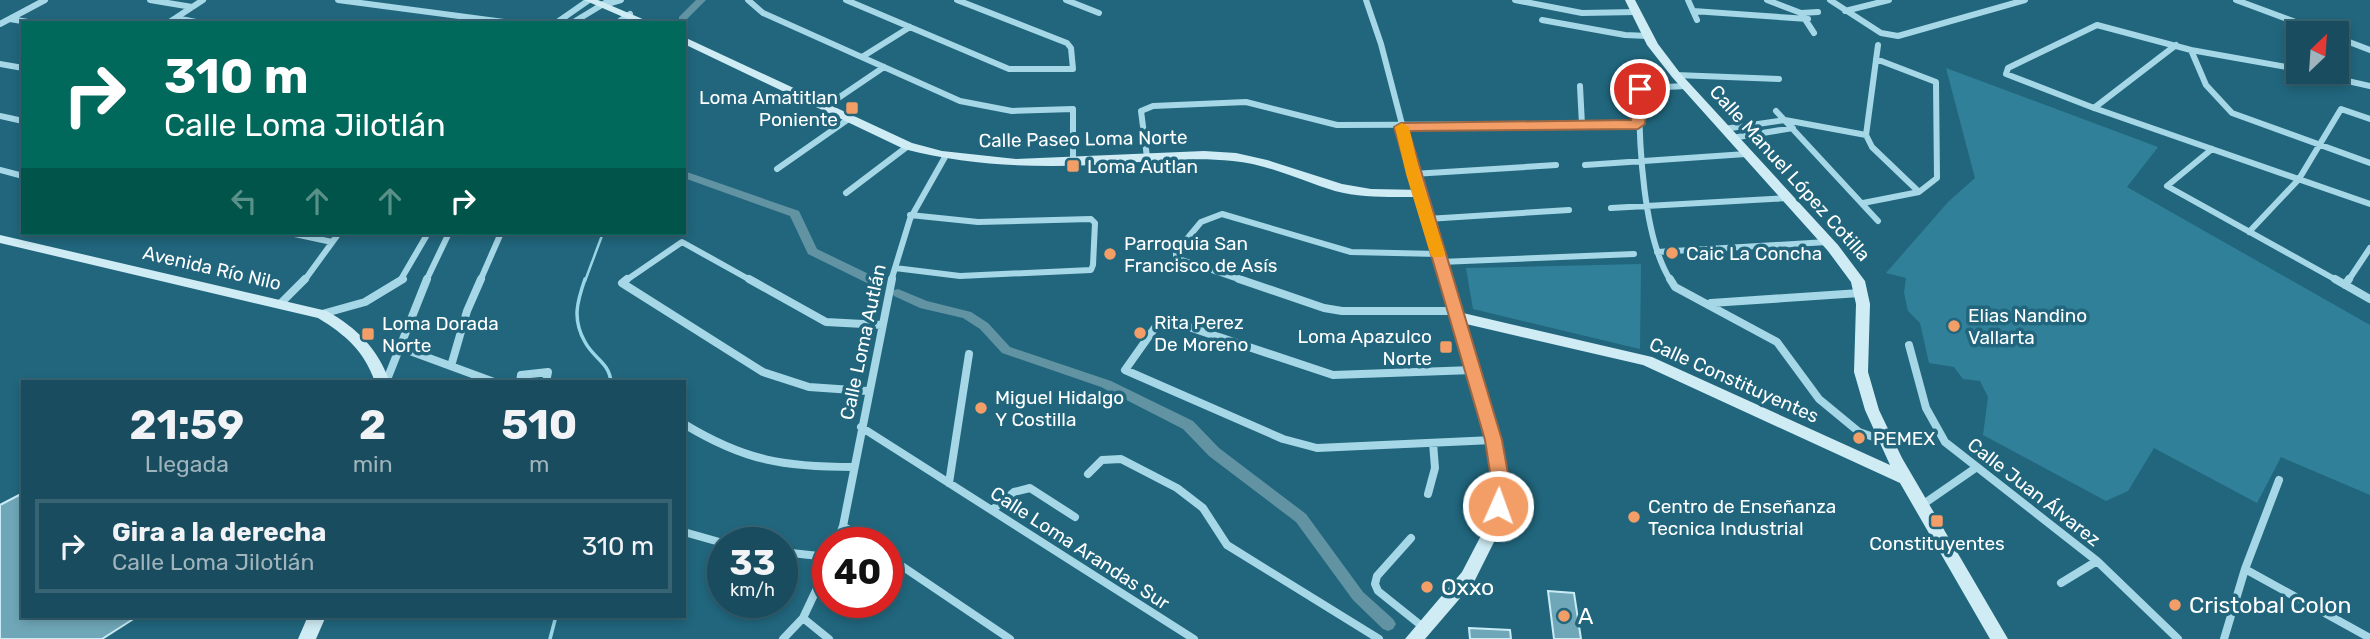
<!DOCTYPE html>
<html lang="es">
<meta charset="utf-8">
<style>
:root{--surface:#194c5e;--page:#225364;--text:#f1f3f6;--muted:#9fb4bc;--line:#376373}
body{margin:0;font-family:Rubik,sans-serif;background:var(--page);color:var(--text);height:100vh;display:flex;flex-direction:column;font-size:26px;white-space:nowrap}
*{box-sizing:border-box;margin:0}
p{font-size:23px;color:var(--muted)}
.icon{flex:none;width:38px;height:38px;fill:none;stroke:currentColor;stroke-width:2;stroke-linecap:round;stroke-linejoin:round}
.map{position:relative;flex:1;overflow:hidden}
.side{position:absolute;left:21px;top:380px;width:665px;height:238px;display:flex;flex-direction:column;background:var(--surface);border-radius:0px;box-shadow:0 4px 10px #0003,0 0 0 2px var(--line)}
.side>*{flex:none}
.top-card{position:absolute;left:21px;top:21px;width:665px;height:214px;border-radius:0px;box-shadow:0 4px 10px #0003,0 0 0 2px var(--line);background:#00695c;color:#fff;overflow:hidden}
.needle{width:46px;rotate:25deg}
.fabs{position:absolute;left:2286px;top:21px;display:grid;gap:14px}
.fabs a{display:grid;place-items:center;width:63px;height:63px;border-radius:0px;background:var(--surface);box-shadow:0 4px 10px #0003,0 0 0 2px var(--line);font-size:35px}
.speed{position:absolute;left:707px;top:527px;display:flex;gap:14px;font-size:35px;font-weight:700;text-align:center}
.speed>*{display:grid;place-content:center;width:91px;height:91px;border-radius:50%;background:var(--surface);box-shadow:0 4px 10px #0003,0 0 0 2px var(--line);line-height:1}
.speed small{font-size:18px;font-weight:400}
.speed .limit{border:10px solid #d22;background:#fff;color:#111}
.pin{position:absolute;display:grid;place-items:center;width:60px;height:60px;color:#fff;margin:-30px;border:4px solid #fff;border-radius:50%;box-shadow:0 2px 7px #0007}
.me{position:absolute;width:77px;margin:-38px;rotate:2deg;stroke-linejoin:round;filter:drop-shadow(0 0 5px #0008)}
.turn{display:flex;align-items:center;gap:24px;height:147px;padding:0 28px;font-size:32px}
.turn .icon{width:91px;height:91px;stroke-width:2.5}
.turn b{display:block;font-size:49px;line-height:60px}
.lanes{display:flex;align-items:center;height:66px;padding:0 28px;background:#0003;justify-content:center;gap:35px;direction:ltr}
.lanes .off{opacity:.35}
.eta{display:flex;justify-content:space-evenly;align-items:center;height:119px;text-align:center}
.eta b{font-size:42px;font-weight:700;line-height:49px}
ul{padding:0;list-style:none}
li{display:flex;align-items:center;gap:21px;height:94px;margin:0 14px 10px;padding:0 14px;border:4px solid var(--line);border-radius:0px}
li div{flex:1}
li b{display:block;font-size:26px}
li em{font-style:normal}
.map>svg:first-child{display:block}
.green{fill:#318099}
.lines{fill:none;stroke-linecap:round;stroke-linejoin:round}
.stream-far1{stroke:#99d6e8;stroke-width:2.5}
.stream{stroke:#99d6e8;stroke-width:3.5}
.canal{fill:#6193a3;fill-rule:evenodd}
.building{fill:#6fa7b8;stroke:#c8ebf5;stroke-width:2}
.street-far1{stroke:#a5d7e6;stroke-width:6}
.street{stroke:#a5d7e6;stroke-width:8}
.secondary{fill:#cfecf5;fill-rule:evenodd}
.route{fill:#f39e67;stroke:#9e6743;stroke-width:2}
.slow{fill:#f59e0b}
.poi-dot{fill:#f39e67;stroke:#21667d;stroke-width:2.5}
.labels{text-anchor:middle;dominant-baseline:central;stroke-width:7;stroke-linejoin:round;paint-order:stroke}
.poi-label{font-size:19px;fill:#fff;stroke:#21667d;text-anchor:start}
.street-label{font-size:19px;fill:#fff;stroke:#21667d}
.near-poi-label{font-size:23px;fill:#fff;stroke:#21667d;text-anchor:start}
</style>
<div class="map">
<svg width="2370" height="639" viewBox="0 0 2370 639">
<rect width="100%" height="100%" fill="#21667d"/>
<path class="green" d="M1946 68 2158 147 2127 187 2370 325V495L2281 457 2257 503 2154 448 2128 491 2106 501 1983 435 1988 397 1980 381 1963 379 1954 367 1929 363 1920 323 1908 311 1904 293 1906 278 1886 273 1949 201 1975 178Z
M1641 264 1640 349 1473 309 1466 268Z"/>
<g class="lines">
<path class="stream-far1" d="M585 281 603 233"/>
<path class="stream" d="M585 279C577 302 572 319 585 342 594 359 609 362 611 382
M550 639 556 616"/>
<path class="canal" d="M696 0H706L685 21H679V17Z
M684 171 799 211 817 249 875 277 877 280 875 283H867L808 254 790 216 684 178Z
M898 289 927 301 971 312 988 323 1010 347 1111 381 1193 421 1219 448 1306 514 1363 592 1393 619 1396 624 1393 629 1388 631 1383 629 1353 600 1296 522 1209 456 1183 429 1101 387 1002 353 980 329 963 318 920 308 894 296 892 293 894 290Z"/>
</g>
<path class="building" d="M23 493V616H138L102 639H0V505Z
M1548 591 1574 593 1581 639H1554Z
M1469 628 1510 630 1511 639H1470Z"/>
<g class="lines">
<path class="street-far1" d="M150 0 192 7
M338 0 512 23
M748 0 763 13 960 101 1012 111 1073 109V160
M846 0 1009 69H1073L1071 48 1067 43 957 0
M1066 0 1099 13
M1366 0 1381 44 1420 193
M1515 0 1582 13 1636 12
M1688 0 1697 20
M1767 0 1801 13 1814 33
M1830 0 1881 33 1898 36 2025 0
M2236 0 2325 33
M607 4 621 0
M1693 11 1808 19
M1845 11 1889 0
M1801 13 1818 12
M176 18 201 23
M10 19 34 23
M1542 20 1625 35 1648 36
M168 23 203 0
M556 23 589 0
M572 23 610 0
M617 23 630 14
M0 24 45 0
M2336 37 2370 50
M1878 45 1866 135 1872 147 1919 192
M2191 50 2206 85 2232 113 2370 163
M862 57 910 27
M0 64 23 68
M2298 69 2191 50 2097 25 2008 68 2006 74 2094 108 2370 204
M2308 72 2370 86
M1676 75 1779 79
M1580 86 1582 125
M825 107 884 67
M2094 108 2176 45
M1776 111 1878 221
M0 116 23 121
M1724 129 1785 120 1866 135
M1732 138 1793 128
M2212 149 2167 186 2338 281
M1147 157 1141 111 1153 106 1246 102 1337 125 1638 124
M1585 165 1746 154
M777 169 850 118
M0 170 23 176
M1413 174 1556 165
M846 193 908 146
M1863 203 1919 192 1937 178 1936 82 1876 59
M1611 208 1788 198
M1427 219 1569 210
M2249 232 2299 179 2341 109 2370 119
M290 233 332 242
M1657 252 1827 242
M1440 262 1634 254
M895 268 960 276 1091 270 1093 265 1095 223 1091 219 978 222 910 215
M304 281 339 233
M400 281 428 233
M426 281 449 233
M480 281 501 233
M625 281 682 242 752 281
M891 281 910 219 945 157
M1244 281 1176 258V252L1201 222 1222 214 1351 252 1438 254
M1671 281C1643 239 1639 143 1639 92L1645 88 1686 86
M2348 281 2370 248"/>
<path class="street" d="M627 279 622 283 763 372 809 387 867 391
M749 279 826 322 882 325
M1239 279 1324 308 1342 311H1456
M1670 279 1675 287 1777 342 1819 399 1859 432 1885 441
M2335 279 2370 299
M2345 285 2349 279
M1711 303 1860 293
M280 304 305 279
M322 314 365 302 403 279
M1909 345 1926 408 1945 442 2097 561 2178 639
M399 347 494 382
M451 366 467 311 481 279
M1473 370 1333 375 1165 319 1159 322 1125 370 1283 439 1317 448 1493 440
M386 382 427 279
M520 382 521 375 548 372 546 382
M684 424C745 461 784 467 854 467
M861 427 1194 639
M1088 474 1102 460 1121 459 1177 488 1203 508 1227 545 1379 639
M949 483 969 354
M1428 494 1435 468 1433 443
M1922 505 1977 467
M992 510 1014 492 1030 488 1075 517
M843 526 868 542
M684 532 723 543
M1411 538 1377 576 1375 584 1378 591 1423 627
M837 542 843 526 892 279
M782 552 828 557
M887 556 1010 639
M2245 569 2370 638
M2061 583 2097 561
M803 618 829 639
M783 639 803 618 828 565
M2224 639 2245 569 2279 480"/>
<path class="secondary" d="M584 0H598L652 23H637Z
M1625 0H1635L1658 44 1680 73 1838 245 1865 281 1870 304 1868 372 1879 410 1902 458 2008 639H1990L1900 483 1643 365 1466 324 1501 440 1509 485 1502 526 1474 582 1425 639H1405L1462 572 1486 526 1493 485 1485 440 1415 197C1388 197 1361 198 1335 191 1302 181 1268 164 1233 161 1187 156 1140 163 1094 165 1029 168 967 165 904 149L684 44V37L912 143 942 151 1016 159 1204 151 1236 153 1267 160 1342 184 1371 189 1424 190 1463 313 1652 357 1890 465 1865 410 1854 372 1856 304 1851 282 1828 251 1672 77 1647 45Z
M0 235 327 311C358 329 377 348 390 382H375C364 351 346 335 318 318L0 243Z
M308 616H326L316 639H298Z"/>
</g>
<path class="route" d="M1640 85 1647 89 1645 124 1638 129 1409 131 1502 440 1510 485 1504 511 1498 513 1491 511 1489 506 1492 485 1485 440 1394 127 1401 123 1631 120 1634 89Z"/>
<path class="slow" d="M1402 123 1409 127 1420 174 1445 253 1443 257H1432L1430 253 1406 174 1395 127Z"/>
<g class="poi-dot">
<rect x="845" y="101" width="14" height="14" rx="3.5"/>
<rect x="1066" y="159" width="14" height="14" rx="3.5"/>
<circle cx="1672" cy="253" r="7"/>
<circle cx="1110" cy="254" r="7"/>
<circle cx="1954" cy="326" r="7"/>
<circle cx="1140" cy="333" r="7"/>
<rect x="361" y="327" width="14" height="14" rx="3.5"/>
<rect x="1439" y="340" width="14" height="14" rx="3.5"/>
<circle cx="981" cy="408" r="7"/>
<circle cx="1859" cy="438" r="7"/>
<circle cx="1634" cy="517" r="7"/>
<rect x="1930" y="514" width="14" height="14" rx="3.5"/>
<circle cx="1427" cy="587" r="7"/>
<circle cx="2175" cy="605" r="7"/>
<circle cx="1564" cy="616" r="7"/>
</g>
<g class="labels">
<g class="poi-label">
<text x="838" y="97" text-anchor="end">Loma Amatitlan<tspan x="838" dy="22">Poniente</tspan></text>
<text x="1087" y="166">Loma Autlan</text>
<text x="1124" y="243">Parroquia San<tspan x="1124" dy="22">Francisco de Asís</tspan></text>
<text x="1686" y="253">Caic La Concha</text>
<text x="1968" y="315">Elias Nandino<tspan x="1968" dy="22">Vallarta</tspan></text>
<text x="1154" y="322">Rita Perez<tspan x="1154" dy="22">De Moreno</tspan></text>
<text x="382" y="323">Loma Dorada<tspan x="382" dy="22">Norte</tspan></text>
<text x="1432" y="336" text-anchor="end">Loma Apazulco<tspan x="1432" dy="22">Norte</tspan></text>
<text x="995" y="397">Miguel Hidalgo<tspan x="995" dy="22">Y Costilla</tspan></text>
<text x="1873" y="438">PEMEX</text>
<text x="1648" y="506">Centro de Enseñanza<tspan x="1648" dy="22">Tecnica Industrial</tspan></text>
<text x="1937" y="543" text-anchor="middle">Constituyentes</text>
</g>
<g class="street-label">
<text transform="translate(1083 139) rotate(-1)">Calle Paseo Loma Norte</text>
<text transform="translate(1790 173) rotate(48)">Calle Manuel López Cotilla</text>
<text transform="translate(212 268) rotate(13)">Avenida Río Nilo</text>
<text transform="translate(863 342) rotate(-78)">Calle Loma Autlán</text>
<text transform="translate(1734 380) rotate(24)">Calle Constituyentes</text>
<text transform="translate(2034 492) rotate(38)">Calle Juan Álvarez</text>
<text transform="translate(1080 548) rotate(33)">Calle Loma Arandas Sur</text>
</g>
<g class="near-poi-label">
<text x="1441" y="587">Oxxo</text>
<text x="2189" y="605">Cristobal Colon</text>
<text x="1578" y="616">A</text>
</g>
</g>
</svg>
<div class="fabs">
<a><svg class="needle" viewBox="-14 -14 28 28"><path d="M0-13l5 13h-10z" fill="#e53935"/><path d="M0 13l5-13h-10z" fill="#9fb4bc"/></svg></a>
</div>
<div class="speed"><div>33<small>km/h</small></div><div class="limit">40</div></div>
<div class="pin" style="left:1640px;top:89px;background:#d93025"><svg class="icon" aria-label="arrive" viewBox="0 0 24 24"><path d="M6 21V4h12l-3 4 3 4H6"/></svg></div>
<svg class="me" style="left:1498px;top:506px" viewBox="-20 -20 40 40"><circle r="17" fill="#f39e67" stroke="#fff" stroke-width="3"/><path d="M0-11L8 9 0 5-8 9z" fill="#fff"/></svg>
<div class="top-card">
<div class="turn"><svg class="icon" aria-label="right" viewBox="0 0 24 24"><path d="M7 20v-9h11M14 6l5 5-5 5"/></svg><div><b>310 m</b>Calle Loma Jilotlán</div></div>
<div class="lanes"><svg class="icon off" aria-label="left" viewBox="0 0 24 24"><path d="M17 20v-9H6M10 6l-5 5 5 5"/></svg><svg class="icon off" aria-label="ahead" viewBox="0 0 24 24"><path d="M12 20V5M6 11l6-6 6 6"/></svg><svg class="icon off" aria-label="ahead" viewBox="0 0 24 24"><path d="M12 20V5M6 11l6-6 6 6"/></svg><svg class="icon" aria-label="right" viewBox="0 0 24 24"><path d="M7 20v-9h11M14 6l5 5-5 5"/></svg></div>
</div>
<section class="side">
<div class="eta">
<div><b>21:59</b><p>Llegada</p></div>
<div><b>2</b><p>min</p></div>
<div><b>510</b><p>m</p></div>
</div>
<ul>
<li><svg class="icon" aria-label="right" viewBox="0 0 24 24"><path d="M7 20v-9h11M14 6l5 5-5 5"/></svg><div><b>Gira a la derecha</b><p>Calle Loma Jilotlán</p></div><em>310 m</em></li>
</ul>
</section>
</div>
